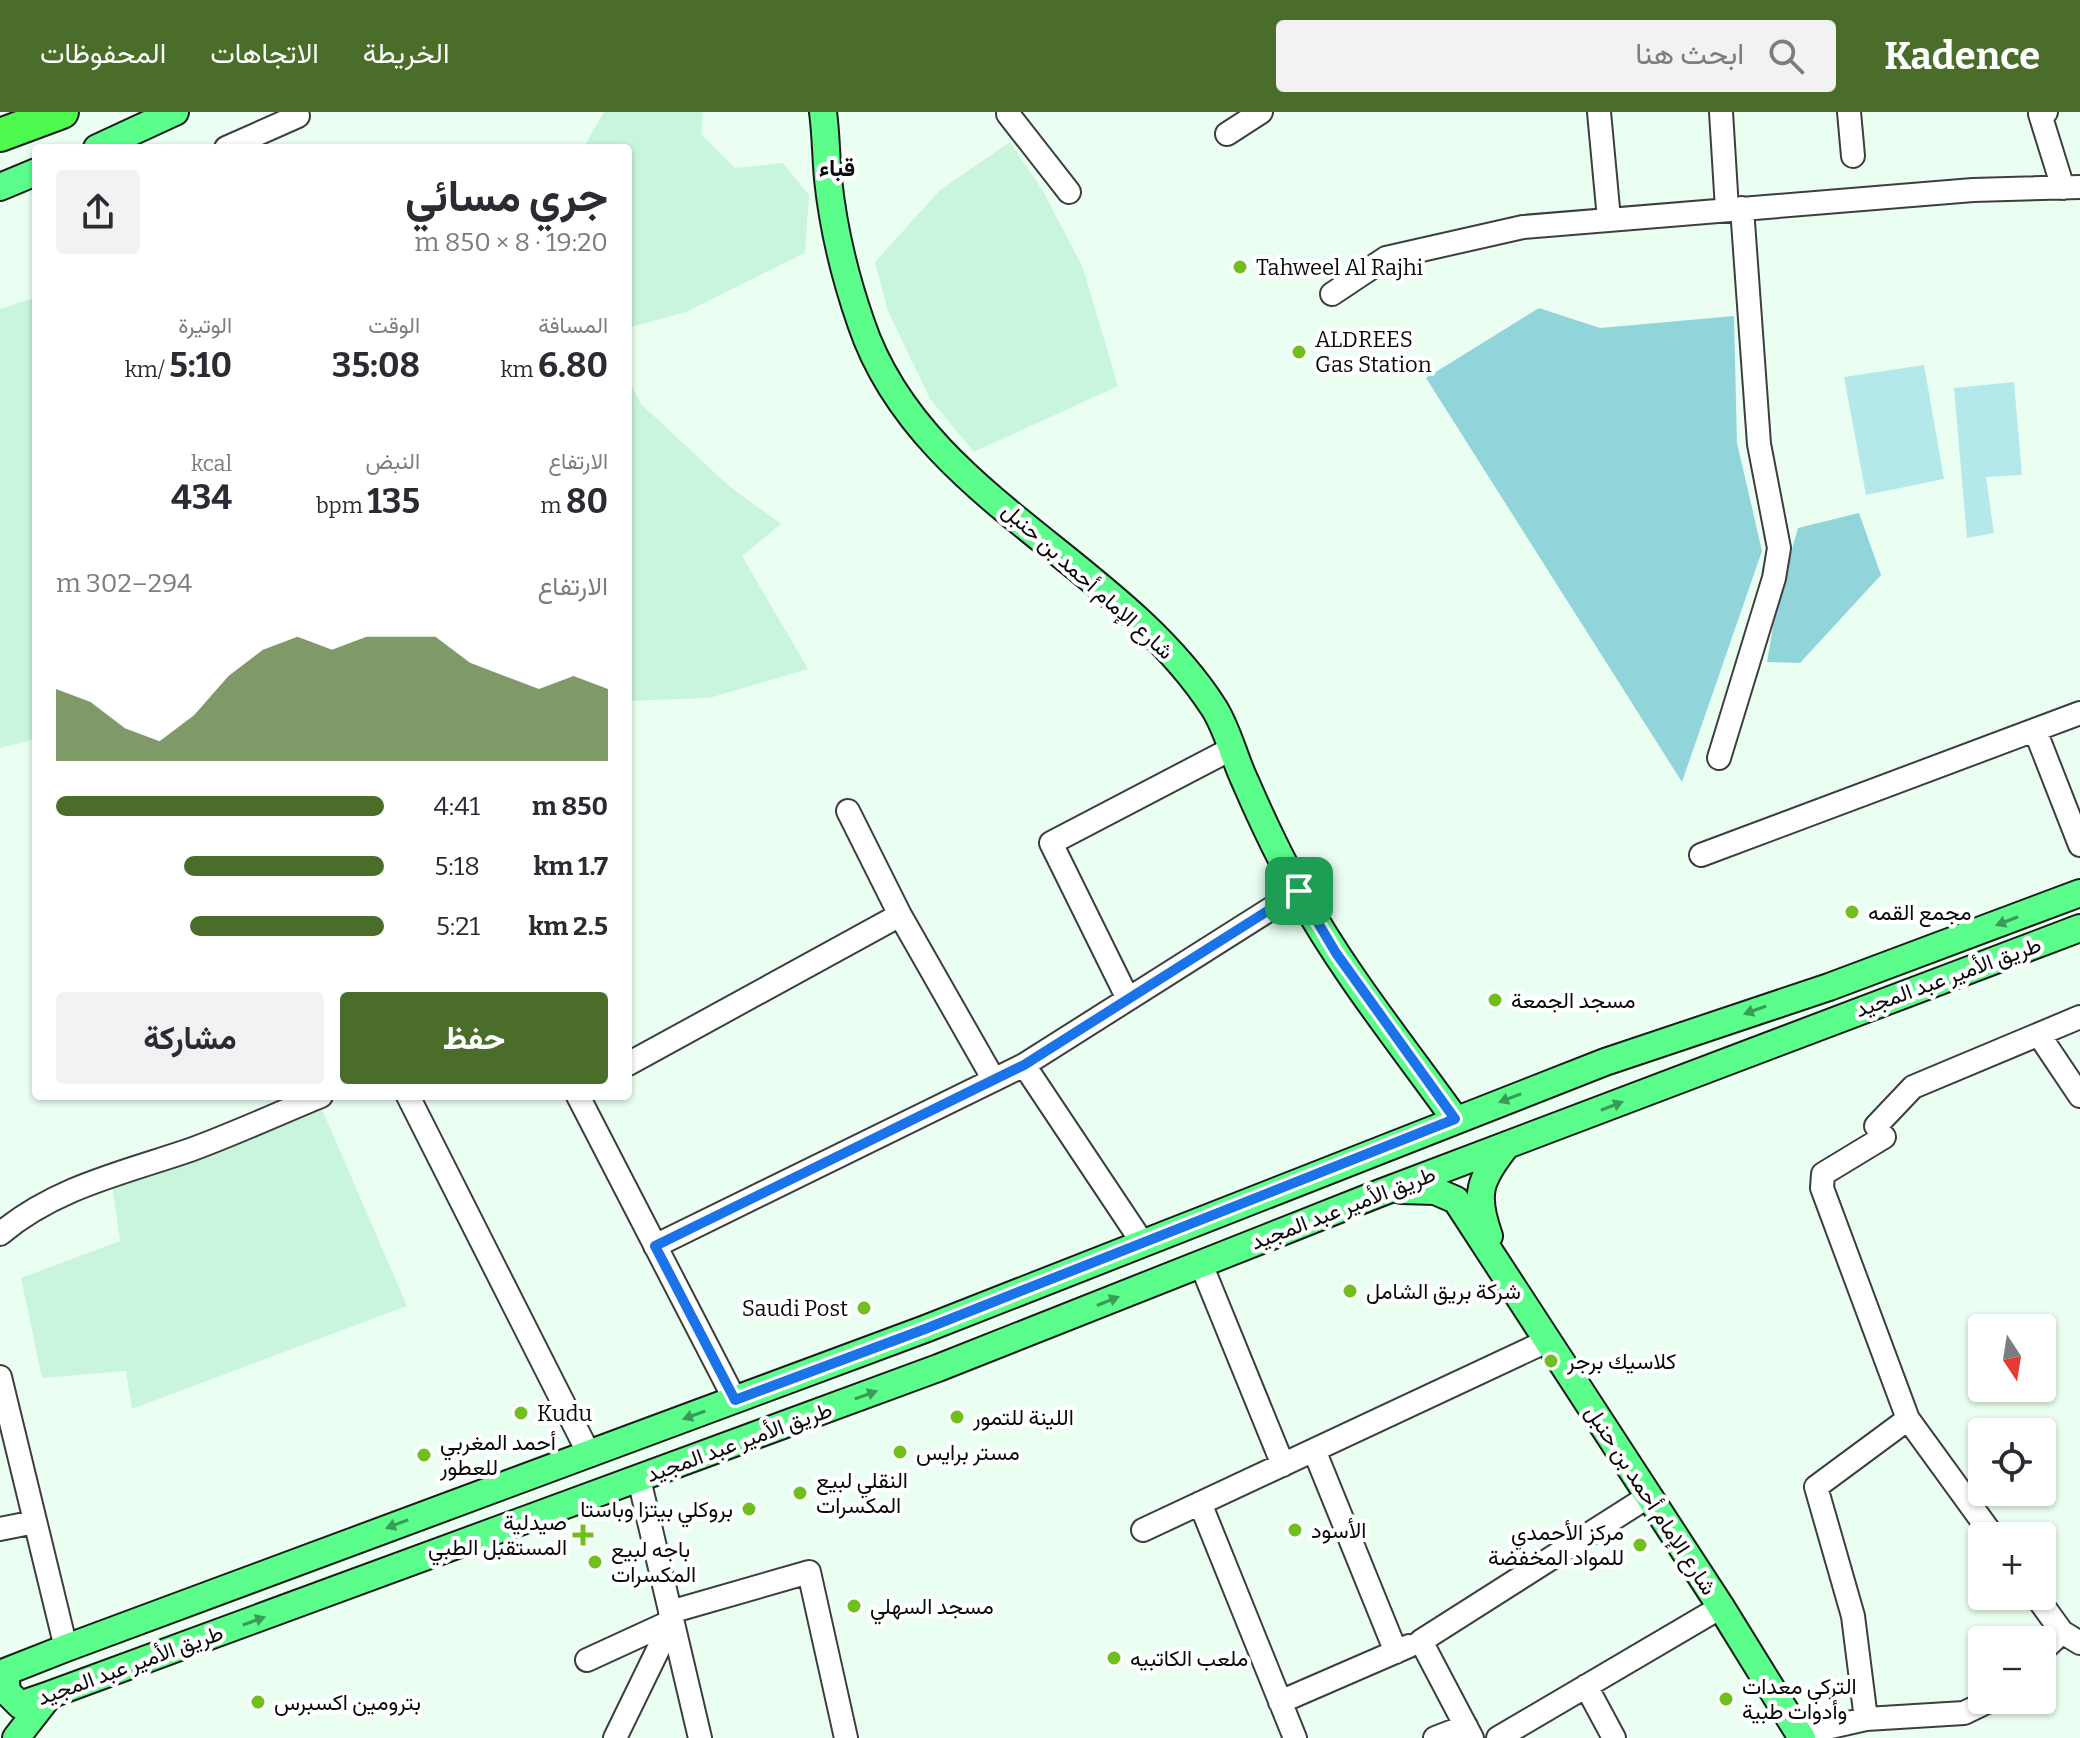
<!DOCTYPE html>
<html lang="ar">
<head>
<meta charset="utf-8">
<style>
  :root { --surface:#fff; --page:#f2f2f3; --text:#2b2b33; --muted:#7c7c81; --accent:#4a6e2a }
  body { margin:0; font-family:Bitter,Vazirmatn,serif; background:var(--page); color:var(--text); direction:rtl; height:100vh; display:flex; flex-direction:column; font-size:30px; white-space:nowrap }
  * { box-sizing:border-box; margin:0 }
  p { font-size:26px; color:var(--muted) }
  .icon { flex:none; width:44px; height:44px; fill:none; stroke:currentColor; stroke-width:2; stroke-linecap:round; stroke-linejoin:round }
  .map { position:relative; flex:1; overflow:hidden; direction:ltr }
  .drawer { position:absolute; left:32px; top:32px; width:600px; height:956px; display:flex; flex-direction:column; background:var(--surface); border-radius:8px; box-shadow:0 2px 6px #0004; direction:rtl }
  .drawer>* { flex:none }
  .needle { width:52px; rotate:168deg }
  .tools { position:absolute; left:1968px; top:1202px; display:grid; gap:16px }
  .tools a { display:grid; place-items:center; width:88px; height:88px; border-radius:8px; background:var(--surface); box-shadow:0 2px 6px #0004; font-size:40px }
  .pin { position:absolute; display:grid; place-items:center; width:68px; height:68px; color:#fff; margin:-34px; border-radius:16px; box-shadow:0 4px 12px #0006 }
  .round { display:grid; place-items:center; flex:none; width:84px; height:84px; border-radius:8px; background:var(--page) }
  .head { display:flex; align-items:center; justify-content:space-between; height:136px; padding:0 24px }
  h1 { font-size:44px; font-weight:700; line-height:60px }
  .metrics { display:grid; grid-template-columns:repeat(3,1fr); gap:12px; height:136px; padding:8px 24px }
  .metrics div { display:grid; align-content:center }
  .metrics b { font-size:34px; font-weight:700 }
  .metrics small { font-size:22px; font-weight:400 }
  .metrics p { font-size:22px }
  .chart { height:224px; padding:16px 24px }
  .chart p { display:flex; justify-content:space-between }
  .chart svg { width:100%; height:144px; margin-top:8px; fill:var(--accent); opacity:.7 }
  .cta { display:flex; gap:16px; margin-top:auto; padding:16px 24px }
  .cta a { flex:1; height:92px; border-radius:8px; background:var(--accent); color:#fff; font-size:32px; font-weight:700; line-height:92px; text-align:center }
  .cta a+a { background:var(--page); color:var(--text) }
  ul { padding:0 24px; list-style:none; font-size:26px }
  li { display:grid; grid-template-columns:128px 96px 1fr; align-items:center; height:60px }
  li i { height:20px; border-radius:10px; background:var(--accent) }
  header { display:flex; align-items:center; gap:48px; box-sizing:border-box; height:112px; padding:0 40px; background:var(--accent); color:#fff }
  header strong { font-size:38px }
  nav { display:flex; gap:44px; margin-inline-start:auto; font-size:28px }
  .search { width:560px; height:72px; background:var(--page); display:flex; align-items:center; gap:20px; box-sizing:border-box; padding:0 28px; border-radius:8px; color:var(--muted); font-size:30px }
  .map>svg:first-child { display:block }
</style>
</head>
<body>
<header>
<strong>Kadence</strong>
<div class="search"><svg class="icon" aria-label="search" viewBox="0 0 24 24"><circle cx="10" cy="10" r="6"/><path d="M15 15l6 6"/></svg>ابحث هنا</div>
<nav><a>الخريطة</a><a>الاتجاهات</a><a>المحفوظات</a></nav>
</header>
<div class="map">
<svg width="2080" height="1626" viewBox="0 0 2080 1626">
  <rect width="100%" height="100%" fill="#eafff1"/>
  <path fill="#c9f5dd" d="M604 0H703L701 22 735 56 783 51 809 83 805 141 686 200 628 216V36H583Z
    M1010 30 1043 79 1083 156 1118 274 974 340 930 287 888 199 875 150 940 78Z
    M36 185V627L0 636V197Z
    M628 267 641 292 729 374 781 412 742 444 808 557 709 586 628 589Z
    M321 995 407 1194 132 1297 126 1259 42 1266 21 1166 120 1129 112 1073Z"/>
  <path fill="#b3e9ea" d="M1924 253 1944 367 1866 383 1844 265Z
    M2014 270 2022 363 1986 365 1994 421 1967 426 1954 276Z"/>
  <path fill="#91d5db" d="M1539 196 1600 216 1734 204 1737 331 1762 439 1682 670 1426 266Z
    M1859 401 1881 463 1800 551 1767 550 1777 491 1798 416Z"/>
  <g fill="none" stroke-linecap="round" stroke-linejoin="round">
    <g stroke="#3e3e3e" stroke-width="26">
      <path id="minor" d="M1599 0 1609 107
        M1721 0 1727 97
        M1849 0 1853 44
        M2046 0 2040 2 2063 76
        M1008 2 1069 80
        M1227 22 1261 0
        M226 36 298 4 297 0
        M1332 182 1386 146 1523 115 1973 78 2080 75
        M2035 618 2080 733
        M1719 646 1774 466 1779 436 1759 332 1742 96
        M848 699 900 803 994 968
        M1701 743 2080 601
        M1128 887 1051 731 1231 637
        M2039 923 2080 984
        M628 952 900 803
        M1024 953 1142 1130
        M408 984 589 1342
        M578 984 735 1288
        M1876 1014 1913 975 2080 905
        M1884 1025 1823 1062 1822 1076 1908 1307 1993 1424
        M0 1122C56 1075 123 1061 190 1038 234 1022 277 1002 321 984
        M655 1134 1024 953 1299 779
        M1201 1152 1283 1353
        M0 1265 66 1536
        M1314 1338 1396 1540
        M639 1367 700 1626
        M1200 1391 1295 1626
        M0 1417 35 1410
        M1143 1418 1547 1229
        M2036 1484 2062 1520 2080 1531
        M670 1500 809 1460 846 1626
        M2042 1539 2062 1520
        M587 1548 672 1509
        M1586 1574 1614 1626
        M1280 1590 1409 1534
        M1866 1607 1853 1504 1816 1375 1908 1307
        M1800 1622 1866 1607 1964 1601 1991 1588
        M615 1626 672 1509
        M1435 1626 1466 1614
        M1472 1626 1421 1529 1649 1384
        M1498 1626 1721 1495"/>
    </g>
    <g stroke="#1c1c1c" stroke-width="30">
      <path id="major" d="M823 0C826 22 826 45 828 67 833 115 845 165 861 211 919 384 1119 448 1214 596 1228 618 1234 646 1245 669 1261 706 1279 744 1299 780 1343 860 1402 933 1455 1007
        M97 36 175 0
        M0 75 36 60
        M2080 781 1829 875 1605 950 925 1217 66 1536 5 1560 7 1580 20 1593 49 1583 938 1256 1380 1081 2080 816
        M1401 1078 1435 1079 1456 1088 1721 1495 1802 1626
        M1489 1124C1474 1082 1479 1068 1507 1033
        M16 1626 48 1585"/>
    </g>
    <g stroke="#1c1c1c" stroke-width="36">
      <path id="highway" d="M0 23 62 0"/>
    </g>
    <use href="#minor" stroke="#fff" stroke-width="22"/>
    <use href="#major" stroke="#5bfd8b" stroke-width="26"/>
    <use href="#highway" stroke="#4efa4d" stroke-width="32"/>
  </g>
  <defs><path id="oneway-solid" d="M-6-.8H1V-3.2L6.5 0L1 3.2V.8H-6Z" transform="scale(2)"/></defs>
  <g fill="#3b9c58">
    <use href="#oneway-solid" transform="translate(2007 809) rotate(159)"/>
    <use href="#oneway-solid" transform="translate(1755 898) rotate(160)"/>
    <use href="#oneway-solid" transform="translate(1510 986) rotate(159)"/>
    <use href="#oneway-solid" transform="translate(1612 994) rotate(-21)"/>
    <use href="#oneway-solid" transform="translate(1108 1189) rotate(-22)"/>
    <use href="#oneway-solid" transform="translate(866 1283) rotate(-20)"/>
    <use href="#oneway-solid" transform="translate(694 1303) rotate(160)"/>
    <use href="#oneway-solid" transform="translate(397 1412) rotate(159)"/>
    <use href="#oneway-solid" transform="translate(254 1509) rotate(-20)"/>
  </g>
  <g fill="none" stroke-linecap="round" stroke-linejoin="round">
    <g stroke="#fff" stroke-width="16">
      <path id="route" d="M1299 779 1336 841 1455 1007 925 1217 735 1288 655 1134 1024 953Z"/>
    </g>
    <use href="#route" stroke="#1a73e8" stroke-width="10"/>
  </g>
  <g fill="#71bf1f" stroke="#fff" stroke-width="3">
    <circle cx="1240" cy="155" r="8"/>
    <circle cx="1299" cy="240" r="8"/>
    <circle cx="1852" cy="800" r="8"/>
    <circle cx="1495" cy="888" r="8"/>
    <circle cx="1350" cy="1179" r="8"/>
    <circle cx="864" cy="1196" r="8"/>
    <circle cx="1551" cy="1249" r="8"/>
    <circle cx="521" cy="1301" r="8"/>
    <circle cx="957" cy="1305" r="8"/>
    <circle cx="900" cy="1340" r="8"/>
    <circle cx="424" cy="1343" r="8"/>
    <circle cx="800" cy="1381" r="8"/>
    <circle cx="749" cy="1397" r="8"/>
    <circle cx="1295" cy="1418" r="8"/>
    <path d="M579 1411h8v8h8v8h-8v8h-8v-8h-8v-8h8z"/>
    <circle cx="1640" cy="1433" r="8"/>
    <circle cx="595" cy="1450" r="8"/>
    <circle cx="854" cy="1494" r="8"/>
    <circle cx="1114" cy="1546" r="8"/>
    <circle cx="1726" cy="1587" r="8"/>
    <circle cx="258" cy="1590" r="8"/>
  </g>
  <g text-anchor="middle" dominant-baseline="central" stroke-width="8" stroke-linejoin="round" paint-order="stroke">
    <g font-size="22" fill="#0b0b0b" stroke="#fff" text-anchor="start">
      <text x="1256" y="155">Tahweel Al Rajhi</text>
      <text x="1315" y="227">ALDREES<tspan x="1315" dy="25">Gas Station</tspan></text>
      <text x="1868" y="800">مجمع القمه</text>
      <text x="1511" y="888">مسجد الجمعة</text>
      <text x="1366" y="1179">شركة بريق الشامل</text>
      <text x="848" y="1196" text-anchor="end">Saudi Post</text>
      <text x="1567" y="1249">كلاسيك برجر</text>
      <text x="537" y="1301">Kudu</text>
      <text x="973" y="1305">اللينة للتمور</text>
      <text x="440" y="1330">أحمد المغربي<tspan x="440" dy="25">للعطور</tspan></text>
      <text x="916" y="1340">مستر برايس</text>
      <text x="816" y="1368">النقلي لبيع<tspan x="816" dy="25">المكسرات</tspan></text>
      <text x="733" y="1397" text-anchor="end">بروكلي بيتزا وباستا</text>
      <text x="567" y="1410" text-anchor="end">صيدلية<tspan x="567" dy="25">المستقبل الطبي</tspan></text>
      <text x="1311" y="1418">الأسود</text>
      <text x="1624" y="1420" text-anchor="end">مركز الأحمدي<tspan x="1624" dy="25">للمواد المخفضة</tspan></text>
      <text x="611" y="1437">باجه لبيع<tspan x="611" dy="25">المكسرات</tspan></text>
      <text x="870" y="1494">مسجد السهلي</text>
      <text x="1130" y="1546">ملعب الكاتبيه</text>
      <text x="1742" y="1574">التركي معدات<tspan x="1742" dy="25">وأدوات طبية</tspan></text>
      <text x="274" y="1590">بترومين اكسبرس</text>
    </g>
    <g font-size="22" fill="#0b0b0b" stroke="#fff">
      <text transform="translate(1088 469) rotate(42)">شارع الإمام أحمد بن حنبل</text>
      <text transform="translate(1948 865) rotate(-20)">طريق الأمير عبد المجيد</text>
      <text transform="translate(1343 1096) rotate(-21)">طريق الأمير عبد المجيد</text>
      <text transform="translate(739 1330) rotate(-20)">طريق الأمير عبد المجيد</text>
      <text transform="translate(1651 1388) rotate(57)">شارع الإمام أحمد بن حنبل</text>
      <text transform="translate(130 1553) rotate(-20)">طريق الأمير عبد المجيد</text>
    </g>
    <g font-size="24" font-weight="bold" fill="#0b0b0b" stroke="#fff">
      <text x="837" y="56">قباء</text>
    </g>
  </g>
</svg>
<div class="tools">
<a><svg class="needle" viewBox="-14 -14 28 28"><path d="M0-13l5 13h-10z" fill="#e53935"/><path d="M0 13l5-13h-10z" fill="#7c7c81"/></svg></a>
<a><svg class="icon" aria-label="locate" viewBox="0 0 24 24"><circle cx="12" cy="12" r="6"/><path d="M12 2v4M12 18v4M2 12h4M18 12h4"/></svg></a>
<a>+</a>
<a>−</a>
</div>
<div class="pin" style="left:1299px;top:779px;background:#1e9e55"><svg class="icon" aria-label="arrive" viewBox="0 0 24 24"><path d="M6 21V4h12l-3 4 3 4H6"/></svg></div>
<section class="drawer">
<div class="head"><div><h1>جري مسائي</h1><p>19:20 · 8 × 850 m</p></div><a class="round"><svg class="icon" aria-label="share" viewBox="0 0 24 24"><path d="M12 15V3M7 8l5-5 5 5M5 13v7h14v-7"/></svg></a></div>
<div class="metrics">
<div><p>المسافة</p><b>6.80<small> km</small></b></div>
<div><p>الوقت</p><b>35:08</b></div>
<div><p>الوتيرة</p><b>5:10<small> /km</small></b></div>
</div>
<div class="metrics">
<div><p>الارتفاع</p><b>80<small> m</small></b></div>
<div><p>النبض</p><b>135<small> bpm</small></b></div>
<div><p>kcal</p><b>434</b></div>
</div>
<div class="chart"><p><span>الارتفاع</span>294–302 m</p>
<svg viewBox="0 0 160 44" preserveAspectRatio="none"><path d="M0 44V22L10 26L20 34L30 38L40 30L50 18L60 10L70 6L80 10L90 6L100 6L110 6L120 14L130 18L140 22L150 18L160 22V44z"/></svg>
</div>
<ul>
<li><b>850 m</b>4:41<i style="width:100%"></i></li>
<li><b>1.7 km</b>5:18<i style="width:61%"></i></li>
<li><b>2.5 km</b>5:21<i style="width:59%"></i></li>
</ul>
<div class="cta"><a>حفظ</a><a>مشاركة</a></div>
</section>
</div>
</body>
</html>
